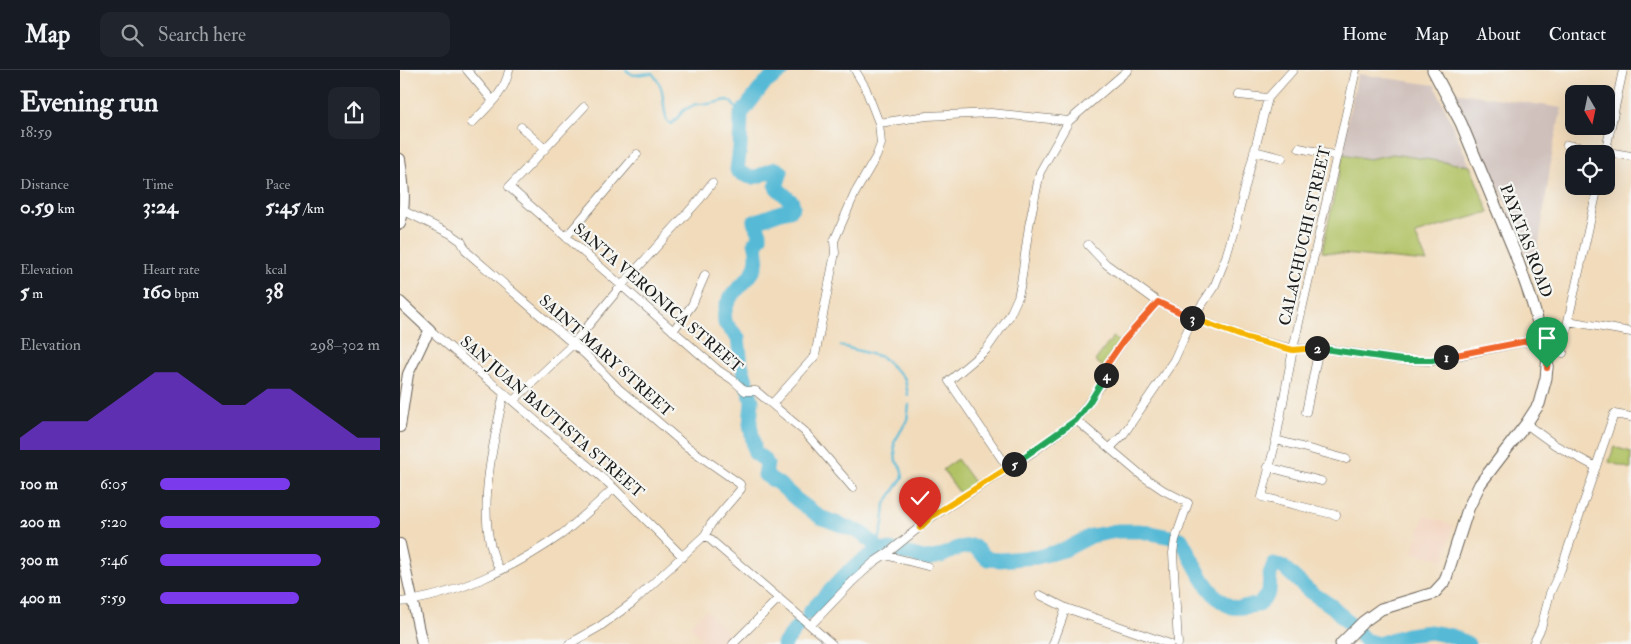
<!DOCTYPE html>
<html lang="en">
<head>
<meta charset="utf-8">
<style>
  :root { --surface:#171b24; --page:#20242c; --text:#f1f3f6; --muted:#9ea1a6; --line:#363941; --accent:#7c3aed }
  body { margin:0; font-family:"IM FELL Double Pica",serif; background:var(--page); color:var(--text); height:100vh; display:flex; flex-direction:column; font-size:19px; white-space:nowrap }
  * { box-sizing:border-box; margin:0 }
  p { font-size:16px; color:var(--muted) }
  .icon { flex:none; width:28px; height:28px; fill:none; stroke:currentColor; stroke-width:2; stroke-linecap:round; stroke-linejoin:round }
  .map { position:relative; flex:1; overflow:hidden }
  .panel { display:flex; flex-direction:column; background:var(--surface); width:400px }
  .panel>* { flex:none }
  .needle { width:32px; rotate:171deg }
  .buttons { position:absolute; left:1165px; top:15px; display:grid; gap:10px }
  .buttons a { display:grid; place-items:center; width:50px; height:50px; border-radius:10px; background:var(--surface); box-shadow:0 5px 20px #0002; font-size:25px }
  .pin { position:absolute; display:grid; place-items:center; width:42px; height:42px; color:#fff; margin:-51px -21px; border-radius:50% 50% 50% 0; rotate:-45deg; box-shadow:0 0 5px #0007 }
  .pin .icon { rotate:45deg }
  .km { position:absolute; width:25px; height:25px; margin:-12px; border-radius:50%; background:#222; color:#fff; font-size:14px; line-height:25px; text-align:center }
  .round { display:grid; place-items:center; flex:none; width:52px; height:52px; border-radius:10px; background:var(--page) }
  .summary { display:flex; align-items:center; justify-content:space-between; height:85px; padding:0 20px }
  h1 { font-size:28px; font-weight:700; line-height:38px }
  .figures { display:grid; grid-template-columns:repeat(3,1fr); gap:8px; height:85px; padding:5px 20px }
  .figures div { display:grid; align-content:center }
  .figures b { font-size:21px; font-weight:700 }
  .figures small { font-size:14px; font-weight:400 }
  .figures p { font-size:14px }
  .chart { height:140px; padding:10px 20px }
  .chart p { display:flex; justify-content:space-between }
  .chart svg { width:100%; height:90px; margin-top:5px; fill:var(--accent); opacity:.7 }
  ul { padding:0 20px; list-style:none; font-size:16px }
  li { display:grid; grid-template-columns:80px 60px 1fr; align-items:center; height:38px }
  li i { height:12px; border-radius:6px; background:var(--accent) }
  header { display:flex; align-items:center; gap:30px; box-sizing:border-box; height:70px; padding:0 25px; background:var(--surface); border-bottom:1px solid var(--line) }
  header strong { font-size:24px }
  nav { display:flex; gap:28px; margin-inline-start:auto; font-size:18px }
  .search { width:350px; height:45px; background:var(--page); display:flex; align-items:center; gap:12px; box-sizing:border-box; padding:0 18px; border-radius:10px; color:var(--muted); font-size:19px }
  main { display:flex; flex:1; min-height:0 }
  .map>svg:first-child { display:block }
</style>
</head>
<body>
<header>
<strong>Map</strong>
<div class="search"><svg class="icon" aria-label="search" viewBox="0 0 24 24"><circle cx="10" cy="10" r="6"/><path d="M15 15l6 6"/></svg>Search here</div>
<nav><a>Home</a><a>Map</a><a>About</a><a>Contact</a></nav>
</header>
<main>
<section class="panel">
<div class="summary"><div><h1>Evening run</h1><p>18:59</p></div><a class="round"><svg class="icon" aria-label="share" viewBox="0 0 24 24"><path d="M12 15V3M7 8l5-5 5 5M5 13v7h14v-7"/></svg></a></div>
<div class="figures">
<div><p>Distance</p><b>0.59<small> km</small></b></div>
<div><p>Time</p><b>3:24</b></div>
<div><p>Pace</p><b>5:45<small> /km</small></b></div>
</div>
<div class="figures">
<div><p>Elevation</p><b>5<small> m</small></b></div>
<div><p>Heart rate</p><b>160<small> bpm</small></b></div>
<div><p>kcal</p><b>38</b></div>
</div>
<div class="chart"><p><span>Elevation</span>298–302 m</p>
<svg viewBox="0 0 160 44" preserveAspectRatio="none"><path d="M0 44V38L10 30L20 30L30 30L40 22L50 14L60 6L70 6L80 14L90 22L100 22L110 14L120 14L130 22L140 30L150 38L160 38V44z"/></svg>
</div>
<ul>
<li><b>100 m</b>6:05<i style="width:59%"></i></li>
<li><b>200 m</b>5:20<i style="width:100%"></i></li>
<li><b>300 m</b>5:46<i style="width:73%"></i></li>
<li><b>400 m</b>5:59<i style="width:63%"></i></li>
</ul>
</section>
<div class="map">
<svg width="1231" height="574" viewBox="0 0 1231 574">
  <rect width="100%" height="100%" fill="#f6f6f2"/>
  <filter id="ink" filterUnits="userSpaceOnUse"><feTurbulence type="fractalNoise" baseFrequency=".02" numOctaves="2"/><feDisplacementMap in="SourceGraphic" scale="10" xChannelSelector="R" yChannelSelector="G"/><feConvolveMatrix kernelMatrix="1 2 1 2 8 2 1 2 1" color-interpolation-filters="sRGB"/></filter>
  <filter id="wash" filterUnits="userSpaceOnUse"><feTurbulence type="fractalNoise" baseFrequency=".0096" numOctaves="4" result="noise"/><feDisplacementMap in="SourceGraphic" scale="20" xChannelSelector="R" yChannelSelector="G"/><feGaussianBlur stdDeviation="1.12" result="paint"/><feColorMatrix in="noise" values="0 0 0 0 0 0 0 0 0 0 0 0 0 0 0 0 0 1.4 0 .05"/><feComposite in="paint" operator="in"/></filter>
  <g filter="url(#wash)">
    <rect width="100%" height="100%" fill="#f1dbbb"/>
    <path fill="#f3d4bf" d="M1024 445 1053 455 1044 490 1013 483Z
      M306 540 329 564 318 574H306L289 555Z"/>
    <path fill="#cfc0bb" d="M958 4 1035 15 1070 96 993 84 969 89 943 84 941 78Z
      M1054 22 1162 38 1154 72 1134 206 1104 129Z"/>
    <path fill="#b1c265" stroke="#666f40" d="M943 84 969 89 993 84 1070 96 1089 142 1015 164 1027 192 922 182Z
      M713 267 723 275 705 298 695 291Z
      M1214 377 1231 382V399L1209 392Z
      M557 389 576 415 561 425 543 400Z"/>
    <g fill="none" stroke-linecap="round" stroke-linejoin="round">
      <path stroke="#57bad6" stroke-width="2.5" d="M226 0 233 5 252 3C267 20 261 31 267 51L272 54 284 40 296 34H309L327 30 331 32 341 44
        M441 276 482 287 505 309 508 325
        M479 479V471L483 454 485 434 503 407 501 398 496 391 494 373 507 350 509 335"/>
      <path stroke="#57bad6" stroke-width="15" d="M383 0 364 14 341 44 340 77 337 100C355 114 358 104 376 99L381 102 376 117 392 132 393 136 390 140 381 142 354 152 360 163V168L355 172C366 212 330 212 325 241 324 245 325 249 325 253L338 268 341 294 352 331 350 354 355 383 365 390 367 394 365 405 379 414 397 430 420 447 462 463 479 479
        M409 543 449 501 479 479 497 481 527 489 541 486 558 478 573 476 588 489 600 490 637 487 664 480 691 466 717 461H740L781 469C793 490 808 529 832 537 839 539 851 535 859 535L869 522 870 504 874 494 883 497 909 521 933 537 965 570 978 574 1007 565 1030 562 1052 566 1068 574
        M384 574 400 553"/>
    </g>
  </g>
  <g filter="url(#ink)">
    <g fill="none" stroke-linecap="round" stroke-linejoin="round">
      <g stroke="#675f54" stroke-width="9">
        <path id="street" d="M67 0 93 31
          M839 25 868 28
          M184 37 109 117 318 300 333 310 345 321H356L404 361 453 418
          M72 53C87 37 105 23 109 0
          M479 53 527 46 591 43 669 51
          M121 57 145 79
          M1167 75 1231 86
          M899 78 938 86
          M854 81 882 88
          M1205 84 1223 0
          M4 141 51 164 61 171 67 182 186 285 219 319 242 338 286 376 340 414 341 419 311 454 305 465 232 533 199 557 169 574
          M166 167 237 84
          M688 175 706 194 758 232 793 248 847 268 893 279 919 278 1002 290 1032 291 1143 268
          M1168 251 1231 262
          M30 260 214 418 283 487
          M273 261 292 235 305 205
          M1163 283 1168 251 1198 116
          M113 331 173 274 222 215 300 129 312 113
          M372 334 415 286 435 183 434 171 455 123 476 87 481 74 479 53 465 17 455 0
          M906 342 919 278
          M676 350 741 405 763 420 788 433 775 470 773 483 778 574
          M1126 354 1155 375 1196 397
          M876 370 946 389
          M710 378 723 365 774 290 793 248 815 215 826 187 836 153 868 28 893 0
          M868 397 921 411
          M608 398 549 311 586 280 609 247 618 227 621 213 629 156 640 102 669 51 728 0
          M936 445 862 427 876 370 893 279 956 0
          M305 465 432 574
          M485 485 527 496
          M100 500C73 452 93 375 104 323
          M640 525 666 538 770 574
          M0 532C55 526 117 496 162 464 180 450 197 434 214 418
          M411 555 453 511 474 492 489 482 532 447 633 382 676 350 704 311 707 303 708 293 724 270 758 232
          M333 574 379 528
          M653 574 666 538
          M1133 574 1141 558 1150 523 1161 499 1214 344 1231 347"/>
      </g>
      <g stroke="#675f54" stroke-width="12">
        <path id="secondary" d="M0 89C3 111 7 132 0 154
          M0 232 30 260 23 272 8 304 0 357
          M0 474 22 574"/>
      </g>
      <g stroke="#675f54" stroke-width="13">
        <path id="primary" d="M941 574 963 552 981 539 1034 523 1045 511 1068 439 1080 414 1126 354 1139 334 1146 308 1148 287 1132 232 1115 183 1061 53 1033 0"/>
      </g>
      <use href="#street" stroke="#fff" stroke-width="8"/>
      <use href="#secondary" stroke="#fff" stroke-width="10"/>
      <use href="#primary" stroke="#fff" stroke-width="11"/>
    </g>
  </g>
  <g fill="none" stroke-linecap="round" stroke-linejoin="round" filter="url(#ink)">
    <g stroke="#fff" stroke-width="10">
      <path id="split-1" d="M1046 287 1143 268 1148 287 1147 298"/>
    </g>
    <g stroke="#fff" stroke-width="10">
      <path id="split-2" d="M917 278 1002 290H1032L1046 287"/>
    </g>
    <g stroke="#fff" stroke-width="10">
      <path id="split-3" d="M792 248 847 268 893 280 917 278"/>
    </g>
    <g stroke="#fff" stroke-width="10">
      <path id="split-4" d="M706 305 708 293 724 270 758 232 792 248"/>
    </g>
    <g stroke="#fff" stroke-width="10">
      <path id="split-5" d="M614 394 676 350 689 333 706 305"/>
    </g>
    <g stroke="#fff" stroke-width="10">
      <path id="split-6" d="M520 458 532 446 614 394"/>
    </g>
    <use href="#split-1" stroke="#f0652b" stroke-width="6"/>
    <use href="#split-2" stroke="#22a559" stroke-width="6"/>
    <use href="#split-3" stroke="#f5b400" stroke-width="6"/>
    <use href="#split-4" stroke="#f0652b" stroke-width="6"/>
    <use href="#split-5" stroke="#22a559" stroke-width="6"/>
    <use href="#split-6" stroke="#f5b400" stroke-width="6"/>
  </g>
  <g text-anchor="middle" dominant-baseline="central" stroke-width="4.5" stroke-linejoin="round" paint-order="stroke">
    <g font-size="16" fill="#1c1c1c" stroke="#f6f6f2">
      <text transform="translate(905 166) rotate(-77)">CALACHUCHI STREET</text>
      <text transform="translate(1126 171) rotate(69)">PAYATAS ROAD</text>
      <text transform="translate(258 228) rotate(41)">SANTA VERONICA STREET</text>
      <text transform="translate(206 286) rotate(42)">SAINT MARY STREET</text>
      <text transform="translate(152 347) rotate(41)">SAN JUAN BAUTISTA STREET</text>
    </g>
  </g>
</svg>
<div class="buttons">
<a><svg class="needle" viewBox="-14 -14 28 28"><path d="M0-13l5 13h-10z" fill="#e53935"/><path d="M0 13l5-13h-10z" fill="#9ea1a6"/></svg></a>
<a><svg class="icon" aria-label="locate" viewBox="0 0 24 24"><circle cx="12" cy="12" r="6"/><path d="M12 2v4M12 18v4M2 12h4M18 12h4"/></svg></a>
</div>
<div class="pin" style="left:1147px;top:298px;background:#1e9e55"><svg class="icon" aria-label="arrive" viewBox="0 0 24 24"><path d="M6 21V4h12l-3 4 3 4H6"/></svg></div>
<div class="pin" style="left:520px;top:458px;background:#d93025"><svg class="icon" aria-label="check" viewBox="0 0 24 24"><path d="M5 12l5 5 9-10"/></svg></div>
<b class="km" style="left:1046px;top:287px">1</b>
<b class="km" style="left:917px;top:278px">2</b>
<b class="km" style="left:792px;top:248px">3</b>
<b class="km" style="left:706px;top:305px">4</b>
<b class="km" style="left:614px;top:394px">5</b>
</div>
</main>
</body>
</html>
